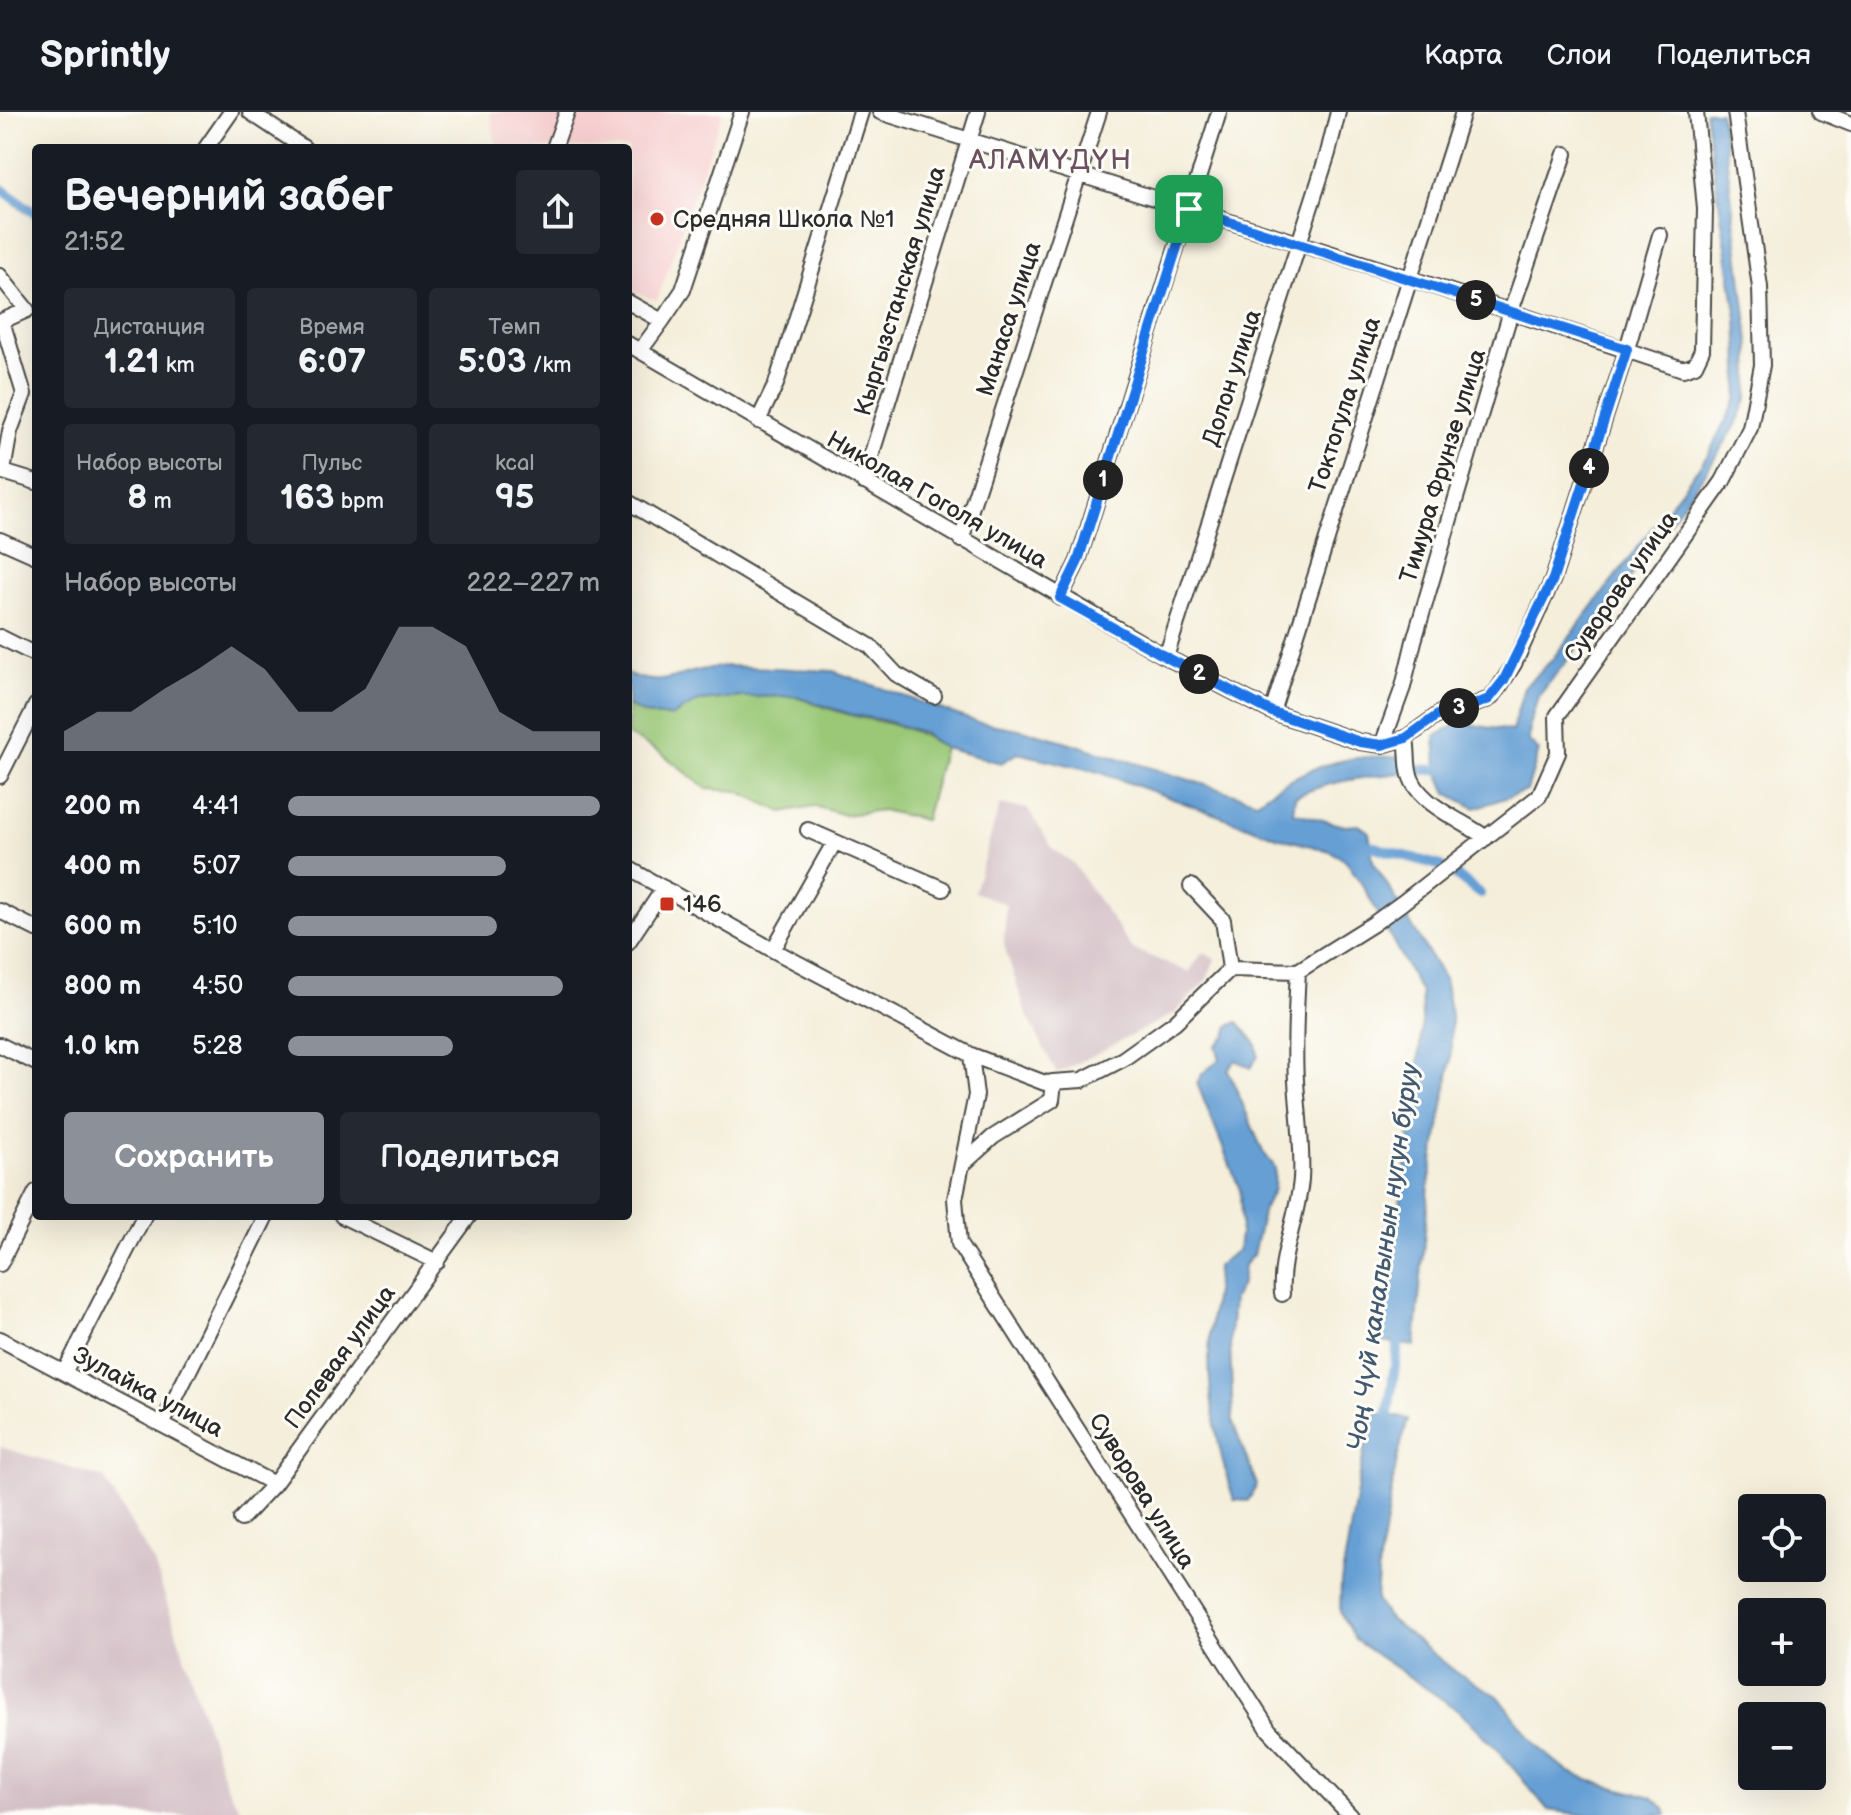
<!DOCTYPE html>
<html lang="ru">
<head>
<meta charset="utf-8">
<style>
  :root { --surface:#171b24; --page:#242831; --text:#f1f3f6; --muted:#9ea1a6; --line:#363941; --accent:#8c9099 }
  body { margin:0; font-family:"Balsamiq Sans",sans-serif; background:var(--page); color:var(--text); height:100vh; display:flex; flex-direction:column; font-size:30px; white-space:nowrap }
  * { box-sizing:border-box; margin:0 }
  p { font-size:26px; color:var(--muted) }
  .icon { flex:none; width:44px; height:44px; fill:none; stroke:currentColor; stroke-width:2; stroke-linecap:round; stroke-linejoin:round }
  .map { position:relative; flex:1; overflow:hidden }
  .sheet { position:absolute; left:32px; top:32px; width:600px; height:1076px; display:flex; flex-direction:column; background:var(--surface); border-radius:8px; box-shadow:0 8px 32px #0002 }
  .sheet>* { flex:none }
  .tools { position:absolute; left:1738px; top:1382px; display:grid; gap:16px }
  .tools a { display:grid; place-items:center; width:88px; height:88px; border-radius:8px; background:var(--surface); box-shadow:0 8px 32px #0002; font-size:40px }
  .pin { position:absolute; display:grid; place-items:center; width:68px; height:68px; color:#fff; margin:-34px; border-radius:16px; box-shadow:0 4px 12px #0006 }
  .km { position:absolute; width:40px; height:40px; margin:-20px; border-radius:50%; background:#222; color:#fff; font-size:22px; line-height:40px; text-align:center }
  .round { display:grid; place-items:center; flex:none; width:84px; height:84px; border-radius:8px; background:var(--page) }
  .head { display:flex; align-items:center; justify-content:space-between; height:136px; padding:0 32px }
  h1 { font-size:44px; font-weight:800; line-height:60px }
  .stats { display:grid; grid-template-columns:repeat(3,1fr); gap:12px; height:136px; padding:8px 32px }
  .stats div { display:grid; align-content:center; border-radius:8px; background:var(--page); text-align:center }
  .stats b { font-size:34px; font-weight:800 }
  .stats small { font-size:22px; font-weight:400 }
  .stats p { font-size:22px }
  .chart { height:224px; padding:16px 32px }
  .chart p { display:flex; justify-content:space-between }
  .chart svg { width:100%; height:144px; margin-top:8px; fill:var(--accent); opacity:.7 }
  .button { display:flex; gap:16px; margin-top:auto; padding:16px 32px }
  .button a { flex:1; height:92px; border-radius:8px; background:var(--accent); color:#fff; font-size:32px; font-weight:800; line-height:92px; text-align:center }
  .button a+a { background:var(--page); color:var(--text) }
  ul { padding:0 32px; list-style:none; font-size:26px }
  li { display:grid; grid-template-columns:128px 96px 1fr; align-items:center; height:60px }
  li i { height:20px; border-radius:10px; background:var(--accent) }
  header { display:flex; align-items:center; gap:48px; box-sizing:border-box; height:112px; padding:0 40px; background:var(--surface); border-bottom:2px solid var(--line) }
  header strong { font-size:38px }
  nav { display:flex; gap:44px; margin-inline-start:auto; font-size:28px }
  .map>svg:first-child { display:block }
</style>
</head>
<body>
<header>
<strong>Sprintly</strong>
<nav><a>Карта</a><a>Слои</a><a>Поделиться</a></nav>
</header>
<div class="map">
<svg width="1851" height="1703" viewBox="0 0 1851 1703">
  <rect width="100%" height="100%" fill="#fdfcf7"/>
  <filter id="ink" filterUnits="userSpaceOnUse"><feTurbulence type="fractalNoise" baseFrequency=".0125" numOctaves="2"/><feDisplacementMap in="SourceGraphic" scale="16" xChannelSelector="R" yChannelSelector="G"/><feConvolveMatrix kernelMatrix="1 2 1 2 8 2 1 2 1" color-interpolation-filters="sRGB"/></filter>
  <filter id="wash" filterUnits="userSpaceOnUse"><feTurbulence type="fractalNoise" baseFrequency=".006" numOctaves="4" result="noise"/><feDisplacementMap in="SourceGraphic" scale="32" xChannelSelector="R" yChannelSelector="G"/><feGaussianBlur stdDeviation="1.8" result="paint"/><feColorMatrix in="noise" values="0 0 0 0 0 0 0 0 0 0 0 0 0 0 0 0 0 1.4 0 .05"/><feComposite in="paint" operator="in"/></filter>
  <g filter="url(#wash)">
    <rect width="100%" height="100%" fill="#f4eeda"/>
    <path fill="#f7cfd0" d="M490 0H723L657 188 628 178V36H497Z"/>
    <path fill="#d2bdc5" d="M1000 693 1028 697 1053 737 1073 751 1132 837 1189 860 1203 840 1215 847 1207 867 1175 901 1057 962 1026 901 1004 833 1006 792 974 780Z
      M0 1335 104 1366 154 1451 226 1673 243 1703H0Z"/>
    <path fill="#9ac877" stroke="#627a51" stroke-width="2" d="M793 584C813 591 833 599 854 604 891 612 912 614 944 636L925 708 882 698 845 703 814 694 782 700 738 679 707 677 664 643 628 623V594L645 602 670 605 699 589 742 585Z"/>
    <path fill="#659fd4" stroke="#486580" stroke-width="2" d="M1705 0H1720L1723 17 1750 237 1748 285 1736 313 1708 357 1601 506 1538 585 1530 611 1529 629 1539 639 1527 679 1475 696 1447 681 1437 658 1435 624 1459 611 1512 619 1524 575 1551 549 1708 343 1737 287 1739 257 1737 206Z
      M727 554 833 559 977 610 1019 617 1061 628 1257 689C1300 656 1351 639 1405 646L1406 660C1368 666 1330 667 1295 685L1293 700 1345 714 1359 713 1369 720 1373 749 1444 867 1451 903V948L1429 1072 1415 1234 1381 1230 1417 970 1422 909 1421 881 1363 774 1346 749 1330 739 1277 725 1099 660 1018 641 1001 651 944 636 921 620 882 608 853 603 793 584 742 585 699 589 670 605 644 602 628 594V562C654 572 664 569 689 561 701 557 714 556 727 554Z
      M1238 910 1256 932 1258 944 1251 956 1236 948 1228 958 1263 1040 1275 1055 1274 1077 1263 1099 1253 1143 1244 1153 1242 1171 1233 1187 1230 1224 1233 1311 1257 1373 1248 1389 1234 1388C1217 1336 1206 1277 1210 1222 1211 1199 1217 1177 1217 1154L1238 1138 1241 1113 1240 1078 1197 971 1202 962 1220 947 1216 934 1226 924 1229 914Z
      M1371 1300 1408 1307 1397 1347 1379 1450 1376 1488 1386 1504 1456 1560 1498 1584 1538 1635 1567 1659 1601 1672 1652 1685 1665 1697 1667 1703H1583L1548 1698 1499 1639 1461 1600 1355 1528 1340 1500 1341 1470Z"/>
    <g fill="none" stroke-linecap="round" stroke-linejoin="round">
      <path stroke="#659fd4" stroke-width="10" d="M0 76 36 102
        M1402 657 1437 658
        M1359 740 1371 734 1441 754
        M1454 762 1480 782
        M1386 1314 1400 1219"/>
    </g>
  </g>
  <g filter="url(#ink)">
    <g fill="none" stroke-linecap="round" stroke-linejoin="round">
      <g stroke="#494845" stroke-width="18">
        <path id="minor" d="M250 0 304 36
          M880 0 1409 166 1683 257 1695 253 1702 238 1705 97 1696 0
          M1821 0 1851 12
          M206 36 231 0
          M554 36 567 0
          M0 164 27 198 2 209 24 282 10 319 3 359
          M628 190 662 209 683 178 742 0
          M628 232 1166 545 1272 600 1360 630 1382 633 1406 626 1442 600 1469 595 1489 587 1496 580 1514 552 1553 467 1627 237 1660 123
          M640 239 662 209
          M758 309 776 272 861 0
          M0 359 36 370
          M863 370 978 0
          M628 390 870 534 896 562 934 584
          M0 428 36 444
          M961 428 1099 0
          M1060 486 1078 449 1219 0
          M0 525 36 543
          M1166 545 1328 41 1338 0
          M1272 600 1463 0
          M1406 626C1408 637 1407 648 1409 659 1415 692 1463 708 1486 726
          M1382 633 1403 575 1414 529 1511 199 1565 42
          M0 664 36 593
          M808 718 943 777
          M628 756 773 838 971 943 976 983 955 1087 959 1132 1269 1618 1350 1703
          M1191 774 1223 808 1230 857
          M0 799 36 817
          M628 830 664 776
          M773 838 834 731
          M0 933 36 951
          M1052 970 1082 968 1123 947 1175 910 1230 857 1298 859 1373 812 1402 791 1539 684 1558 641 1557 604 1723 369 1750 316 1762 253 1760 175 1735 0
          M962 1053 993 1025 1052 988 1054 970 1045 971 971 943
          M342 1104 437 1150
          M0 1152 36 1080
          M1282 1182C1279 1144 1298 1106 1301 1067 1303 1034 1298 1002 1296 969 1294 933 1296 895 1298 859
          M0 1227 274 1372
          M64 1261 144 1104
          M162 1313 266 1104
          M241 1407 274 1372 469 1104"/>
      </g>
      <use href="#minor" stroke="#fff" stroke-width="14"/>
    </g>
  </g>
  <g fill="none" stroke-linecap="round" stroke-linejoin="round" filter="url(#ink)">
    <g stroke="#fff" stroke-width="16">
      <path id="route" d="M1189 97 1627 237 1553 467 1504 568 1489 587 1469 595 1442 600 1406 626 1382 633 1360 630 1272 600 1166 545 1060 486 1078 449Z"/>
    </g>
    <use href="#route" stroke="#1a73e8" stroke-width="10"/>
  </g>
  <g fill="#c8321e" stroke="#fdfcf7" stroke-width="3">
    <circle cx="657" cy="107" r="8"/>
    <rect x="659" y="784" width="16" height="16" rx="4"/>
  </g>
  <g text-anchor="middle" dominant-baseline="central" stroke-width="6" stroke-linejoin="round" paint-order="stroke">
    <g font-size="24" fill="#2b2b2b" stroke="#fdfcf7" text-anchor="start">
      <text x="673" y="107">Средняя Школа №1</text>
      <text x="683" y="792">146</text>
    </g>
    <g font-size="24" fill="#2b2b2b" stroke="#fdfcf7">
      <text transform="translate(900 179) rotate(-73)">Кыргызстанская улица</text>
      <text transform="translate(1009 207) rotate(-72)">Манаса улица</text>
      <text transform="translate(1232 266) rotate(-72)">Долон улица</text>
      <text transform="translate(1345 293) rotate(-72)">Токтогула улица</text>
      <text transform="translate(1443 354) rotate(-73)">Тимура Фрунзе улица</text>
      <text transform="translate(937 388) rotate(30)">Николая Гоголя улица</text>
      <text transform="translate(1621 475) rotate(-55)">Суворова улица</text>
      <text transform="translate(340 1245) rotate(-54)">Полевая улица</text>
      <text transform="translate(148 1280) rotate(28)">Зулайка улица</text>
      <text transform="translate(1142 1379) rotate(58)">Суворова улица</text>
    </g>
    <g font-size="26" font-style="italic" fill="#42596f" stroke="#fdfcf7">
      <text transform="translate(1384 1145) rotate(-82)">Чоң Чүй каналынын нугун буруу</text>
    </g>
    <g font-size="28" letter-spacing="2" fill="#6a5160" stroke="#fdfcf7">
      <text x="1051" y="48">АЛАМҮДҮН</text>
    </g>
  </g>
</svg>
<div class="tools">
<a><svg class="icon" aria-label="locate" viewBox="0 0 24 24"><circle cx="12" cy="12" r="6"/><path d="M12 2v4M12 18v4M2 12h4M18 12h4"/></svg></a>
<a>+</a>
<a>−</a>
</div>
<div class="pin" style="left:1189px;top:97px;background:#1e9e55"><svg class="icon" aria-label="arrive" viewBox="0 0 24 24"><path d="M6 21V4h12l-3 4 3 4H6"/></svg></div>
<b class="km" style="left:1103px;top:368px">1</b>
<b class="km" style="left:1199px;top:562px">2</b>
<b class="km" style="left:1459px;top:596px">3</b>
<b class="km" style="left:1589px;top:356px">4</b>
<b class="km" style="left:1476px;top:188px">5</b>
<section class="sheet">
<div class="head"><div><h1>Вечерний забег</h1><p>21:52</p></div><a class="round"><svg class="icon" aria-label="share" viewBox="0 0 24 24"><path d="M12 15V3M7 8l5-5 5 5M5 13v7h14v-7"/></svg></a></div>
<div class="stats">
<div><p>Дистанция</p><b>1.21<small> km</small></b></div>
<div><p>Время</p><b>6:07</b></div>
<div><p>Темп</p><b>5:03<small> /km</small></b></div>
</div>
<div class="stats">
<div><p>Набор высоты</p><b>8<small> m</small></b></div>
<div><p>Пульс</p><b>163<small> bpm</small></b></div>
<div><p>kcal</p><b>95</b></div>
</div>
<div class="chart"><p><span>Набор высоты</span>222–227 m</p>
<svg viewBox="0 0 160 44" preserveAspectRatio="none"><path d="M0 44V38L10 32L20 32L30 25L40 19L50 12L60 19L70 32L80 32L90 25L100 6L110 6L120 12L130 32L140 38L150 38L160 38V44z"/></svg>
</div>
<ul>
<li><b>200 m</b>4:41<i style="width:100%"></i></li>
<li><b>400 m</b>5:07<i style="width:70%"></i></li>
<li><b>600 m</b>5:10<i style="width:67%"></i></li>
<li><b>800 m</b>4:50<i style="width:88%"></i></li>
<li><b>1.0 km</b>5:28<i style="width:53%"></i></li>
</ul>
<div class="button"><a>Сохранить</a><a>Поделиться</a></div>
</section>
</div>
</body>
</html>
